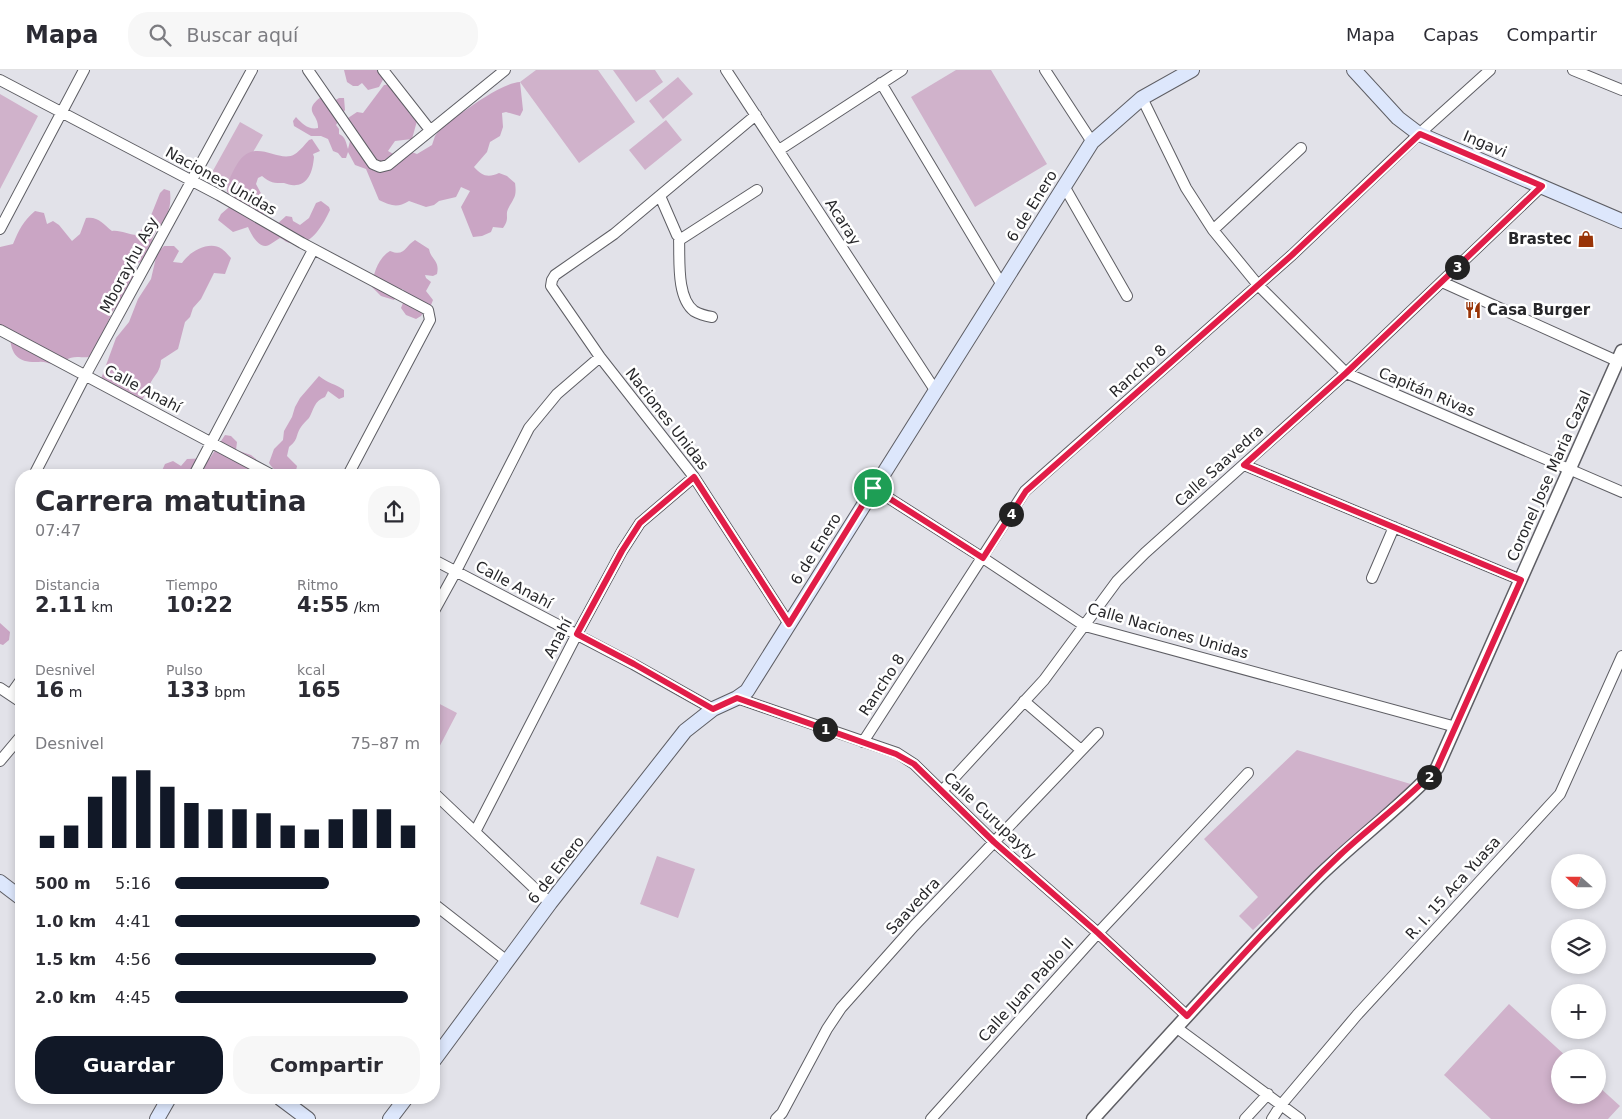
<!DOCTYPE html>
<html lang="es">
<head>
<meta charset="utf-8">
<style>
  :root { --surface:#fff; --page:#f7f7f7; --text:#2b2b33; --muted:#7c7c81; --line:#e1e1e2; --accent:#111827 }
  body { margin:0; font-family:"DejaVu Sans",sans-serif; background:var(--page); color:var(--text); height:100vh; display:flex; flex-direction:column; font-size:19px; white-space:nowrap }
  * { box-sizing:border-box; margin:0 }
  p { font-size:16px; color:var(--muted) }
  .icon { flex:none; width:28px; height:28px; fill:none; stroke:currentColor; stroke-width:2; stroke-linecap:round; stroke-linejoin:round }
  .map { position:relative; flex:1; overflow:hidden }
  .sheet { position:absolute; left:15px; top:399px; width:425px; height:635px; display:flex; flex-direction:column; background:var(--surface); border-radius:20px; box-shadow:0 2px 8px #0003 }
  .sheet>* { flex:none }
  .needle { width:32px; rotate:291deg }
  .controls { position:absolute; left:1551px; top:784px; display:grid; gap:10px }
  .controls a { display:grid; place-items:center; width:55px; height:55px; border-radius:50%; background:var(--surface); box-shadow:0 2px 8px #0003; font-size:25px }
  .pin { position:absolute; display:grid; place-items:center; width:42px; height:42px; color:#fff; margin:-21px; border:2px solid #fff; border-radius:50%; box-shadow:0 1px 5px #0007 }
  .km { position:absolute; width:25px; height:25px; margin:-12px; border-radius:50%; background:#222; color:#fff; font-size:14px; line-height:25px; text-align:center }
  .round { display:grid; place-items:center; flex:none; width:52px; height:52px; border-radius:20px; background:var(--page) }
  .summary { display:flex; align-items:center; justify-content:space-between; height:85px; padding:0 20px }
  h1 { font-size:28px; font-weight:700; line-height:38px }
  .metrics { display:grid; grid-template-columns:repeat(3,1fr); gap:8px; height:85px; padding:5px 20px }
  .metrics div { display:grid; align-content:center }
  .metrics b { font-size:21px; font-weight:700 }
  .metrics small { font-size:14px; font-weight:400 }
  .metrics p { font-size:14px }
  .chart { height:140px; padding:10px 20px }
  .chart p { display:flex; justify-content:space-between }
  .chart svg { width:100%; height:90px; margin-top:5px; stroke:var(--accent); stroke-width:6 }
  .button { display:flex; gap:10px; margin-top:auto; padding:10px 20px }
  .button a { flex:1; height:58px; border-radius:20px; background:var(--accent); color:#fff; font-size:20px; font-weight:700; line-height:58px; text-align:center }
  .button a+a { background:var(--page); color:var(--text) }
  ul { padding:0 20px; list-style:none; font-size:16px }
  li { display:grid; grid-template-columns:80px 60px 1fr; align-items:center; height:38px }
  li i { height:12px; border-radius:6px; background:var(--accent) }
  header { display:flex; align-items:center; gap:30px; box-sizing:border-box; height:70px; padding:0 25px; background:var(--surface); border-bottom:1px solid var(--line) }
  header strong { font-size:24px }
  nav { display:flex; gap:28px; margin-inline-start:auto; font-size:18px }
  .search { width:350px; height:45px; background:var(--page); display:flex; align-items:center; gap:12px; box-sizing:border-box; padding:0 18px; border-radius:20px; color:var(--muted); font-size:19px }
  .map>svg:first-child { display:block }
</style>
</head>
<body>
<header>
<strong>Mapa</strong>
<div class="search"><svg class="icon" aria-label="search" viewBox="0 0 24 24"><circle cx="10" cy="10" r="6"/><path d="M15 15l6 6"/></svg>Buscar aquí</div>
<nav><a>Mapa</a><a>Capas</a><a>Compartir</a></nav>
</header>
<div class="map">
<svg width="1622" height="1049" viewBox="0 0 1622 1049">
  <rect width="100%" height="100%" fill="#e2e2e9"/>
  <path fill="#d0b2cb" d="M536 0H598L635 52 579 93 520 12Z
    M613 0H655L663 12 636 32Z
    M956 0H991L1047 94 975 137 911 27Z
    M678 7 693 24 663 49 649 31Z
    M0 24 38 46 0 119Z
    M666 50 682 70 645 100 629 80Z
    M240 52 263 65 232 118 210 106Z
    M434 631 457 643 434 687Z
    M1297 680 1414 715 1276 846 1272 842 1253 860 1239 846 1258 827 1204 769Z
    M657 786 695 799 678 848 640 834Z
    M1509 934 1567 987 1560 988V1025H1598V1016L1620 1036 1608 1049H1491L1444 1005Z"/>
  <path fill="#caa5c4" d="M344 0H379L385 6 379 17 368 20 362 13 358 16H353L347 12Z
    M520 12 523 40 520 46 506 42 502 43 503 57 500 66 490 72 487 82 474 97C482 106 488 108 499 103L507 106 515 113C517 127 514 127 508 139 505 146 510 148 503 158L493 157 491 162 482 166 473 167 461 137 470 121 461 117 456 127 439 131 434 135 426 137 409 131C397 138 392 136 379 130L366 99 355 95 348 82 346 88H342L338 83 333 81 328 69 321 66H311L294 56 293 51 296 47C302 54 309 60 318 58 319 43 301 42 322 26L334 31 339 28H344L345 40 336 55 339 59V64C346 67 346 73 348 79L351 67 345 55 348 48 357 42 363 43 384 15 394 14 408 32 409 43 417 51 412 69 395 71 388 81 397 86 406 80 417 84 432 75 435 66 454 41 463 42C477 32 504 13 520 12Z
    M312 69 320 81 313 84 314 87C313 98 310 114 296 115 292 116 288 114 284 113 274 113 270 113 262 106L258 108 256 114 265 131 263 140 265 149 276 155 286 146 292 147 293 151 300 155 309 148 316 133 321 131 329 137 330 140C323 155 310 179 290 173 287 173 283 169 280 168 276 170 273 173 269 175 259 180 251 164 248 157L233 162 218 150 221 144 235 132V127L227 122C227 113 231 105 236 96 254 64 278 95 295 84 300 81 305 74 309 70Z
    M164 119 170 121C172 141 166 147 155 163 152 167 152 173 151 178 148 186 140 192 133 198V211L121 234 114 239 92 286C87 288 83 287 77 287 69 287 62 292 54 293 49 295 45 291 39 292 19 293 11 286 10 266L0 259V177L13 174C19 160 23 151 35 141L44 143 47 154 53 151 59 155 72 171 80 164 86 148C98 146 103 154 112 161 121 160 128 165 137 165L146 154 152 143 160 123Z
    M415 170 429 179C431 190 440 190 437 204L433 206 425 205 426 208 431 212 426 221 433 230 431 235 427 237 421 246 416 249 406 245 401 238 403 233 410 228 407 223 402 219 394 230 381 226 372 217C373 204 378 188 390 181 405 187 404 177 415 170Z
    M164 176H174L179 181 173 192 182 193C189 182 209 170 222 179 225 181 228 185 231 188L225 204 214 203 201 229 193 238 190 247 185 252 178 279 161 290C160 302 156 303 151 312 147 320 145 327 139 334L98 317 116 268 129 252 138 229 151 209 157 183Z
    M319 306C327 313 336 314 344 320V327L339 329 328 321 325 327C314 331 314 339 309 348 306 351 303 354 301 357 295 366 299 369 289 377L287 386 297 396 296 401 293 404C283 405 274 402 269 393L274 379 283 370 284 361 292 347 295 337 300 328Z
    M225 365 231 366 237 372 236 380 251 385 256 389 257 404 255 405H160L165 394 173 391 181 396 187 389 210 388Z
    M0 553 10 562 9 570 3 575 0 574Z"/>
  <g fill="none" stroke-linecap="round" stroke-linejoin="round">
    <g stroke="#5e5e64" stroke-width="12">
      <path id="minor" d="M308 0 373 94 380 97 388 95 505 0
        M383 0 430 60
        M726 0 935 320
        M1045 0 1092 72
        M1573 0 1622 20
        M0 10 219 125 302 173 428 240 430 250 348 405
        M881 13 1002 215
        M1142 28 1186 118 1213 160 1258 215 1346 303 1622 422
        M756 45 614 164 555 205 552 210 551 216 600 287 694 407 789 554
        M779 80 902 0
        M1064 116 1127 226
        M660 126 677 165 681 169 757 120
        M0 159 84 0
        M1213 160 1301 78
        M679 168C680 188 676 227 694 241 699 244 706 246 712 247
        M1442 212 1617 291
        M0 260 272 405
        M1244 395 1521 510
        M34 405 85 306 252 0
        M194 405 313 180
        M873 418 983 488 1085 556 1456 657
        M434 490 633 594 713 639
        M1372 508 1394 457
        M434 541 456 501 529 358 557 324 600 287
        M0 618 21 632
        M11 624 21 610
        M737 628 897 683 914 694 994 772 1098 863 1187 946
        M1024 631 1081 680
        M863 672 1025 421 1292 185 1419 64 1490 0
        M0 691 21 666
        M942 721 1044 610 1117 511 1145 483 1346 303 1542 116
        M434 723 550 833
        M475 762 577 564 622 481 640 453 694 407
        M434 834 507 891
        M1177 958 1300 1049
        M776 1049 782 1043 827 959 841 938 914 856 1098 663
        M931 1049 1098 863 1248 703
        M1245 1049 1268 1024
        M1272 1049 1281 1035 1357 945 1560 724 1622 586"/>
    </g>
    <g stroke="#5e5e64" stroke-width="15">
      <path id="tertiary" d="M1093 1049C1167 968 1240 886 1317 808 1356 770 1400 738 1437 698L1622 281"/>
    </g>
    <g stroke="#5e5e64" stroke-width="16">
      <path id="secondary" d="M1354 0 1398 48 1419 64 1622 151
        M0 812 21 828
        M434 990 550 833 685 661 713 639 737 628 747 621 1092 72 1142 28 1192 0
        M280 1028 308 1049
        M157 1049 169 1028
        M390 1049 406 1028"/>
    </g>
    <use href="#minor" stroke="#fff" stroke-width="10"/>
    <use href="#tertiary" stroke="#fff" stroke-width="12"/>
    <use href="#secondary" stroke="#dde7fc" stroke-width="14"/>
  </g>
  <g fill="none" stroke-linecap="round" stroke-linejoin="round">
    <g stroke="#fff" stroke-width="10">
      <path id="route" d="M1420 64 1542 116 1346 303 1244 395 1521 510 1437 698C1407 730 1372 755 1340 785 1287 836 1237 891 1187 946L1098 863 994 772 914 694 896 684 737 628 713 639 634 594 577 564 622 481 640 453 694 407 789 554 873 418 983 488 1026 421 1292 185Z"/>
    </g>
    <use href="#route" stroke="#e11d48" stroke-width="6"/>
  </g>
  <defs>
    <g id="shop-bare" transform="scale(1.35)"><path d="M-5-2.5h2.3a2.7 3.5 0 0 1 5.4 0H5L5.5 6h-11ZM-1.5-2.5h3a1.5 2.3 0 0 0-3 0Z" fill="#993407" stroke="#fff" stroke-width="2.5" paint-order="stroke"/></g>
    <g id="restaurant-bare" transform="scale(1.35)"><path d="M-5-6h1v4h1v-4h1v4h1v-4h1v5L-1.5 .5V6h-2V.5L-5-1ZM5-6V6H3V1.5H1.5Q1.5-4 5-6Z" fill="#993407" stroke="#fff" stroke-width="2.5" paint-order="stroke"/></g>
  </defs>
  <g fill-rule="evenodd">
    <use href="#shop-bare" x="1586" y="169"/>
    <use href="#restaurant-bare" x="1473" y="240"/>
  </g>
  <g text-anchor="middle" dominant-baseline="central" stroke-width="5" stroke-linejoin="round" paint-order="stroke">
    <g font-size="15" fill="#27272a" stroke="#fff">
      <text transform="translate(1485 74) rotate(23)">Ingavi</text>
      <text transform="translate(221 111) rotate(29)">Naciones Unidas</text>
      <text transform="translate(1032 136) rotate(-58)">6 de Enero</text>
      <text transform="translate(843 152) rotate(57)">Acaray</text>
      <text transform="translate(129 195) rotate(-62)">Mborayhu Asy</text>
      <text transform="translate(1138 301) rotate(-42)">Rancho 8</text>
      <text transform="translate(143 319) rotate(28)">Calle Anahí</text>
      <text transform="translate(1427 322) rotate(23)">Capitán Rivas</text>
      <text transform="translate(667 349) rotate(52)">Naciones Unidas</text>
      <text transform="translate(1219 396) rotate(-42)">Calle Saavedra</text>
      <text transform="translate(1549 406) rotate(-66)">Coronel Jose Maria Cazal</text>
      <text transform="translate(816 479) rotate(-58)">6 de Enero</text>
      <text transform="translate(514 515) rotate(28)">Calle Anahí</text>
      <text transform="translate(1168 561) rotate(16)">Calle Naciones Unidas</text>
      <text transform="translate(558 568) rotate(-62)">Anahí</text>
      <text transform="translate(882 615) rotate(-57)">Rancho 8</text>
      <text transform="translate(990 746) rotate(43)">Calle Curupayty</text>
      <text transform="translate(556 800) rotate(-52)">6 de Enero</text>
      <text transform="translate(1453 818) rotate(-48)">R. I. 15 Aca Yuasa</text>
      <text transform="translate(913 836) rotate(-47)">Saavedra</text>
      <text transform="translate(1026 920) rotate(-48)">Calle Juan Pablo II</text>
    </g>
    <g font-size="15" font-weight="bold" fill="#27272a" stroke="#fff" text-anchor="end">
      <text x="1572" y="169">Brastec</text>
      <text x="1487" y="240" text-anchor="start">Casa Burger</text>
    </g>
  </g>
</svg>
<div class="controls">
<a><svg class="needle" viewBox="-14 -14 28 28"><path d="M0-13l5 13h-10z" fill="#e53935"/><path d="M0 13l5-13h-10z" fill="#7c7c81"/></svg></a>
<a><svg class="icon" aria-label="layers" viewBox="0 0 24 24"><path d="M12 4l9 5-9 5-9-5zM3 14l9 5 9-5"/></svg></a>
<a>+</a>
<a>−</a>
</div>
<div class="pin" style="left:873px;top:418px;background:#1e9e55"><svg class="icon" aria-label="arrive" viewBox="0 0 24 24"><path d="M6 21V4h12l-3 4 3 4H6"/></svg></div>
<b class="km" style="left:825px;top:659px">1</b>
<b class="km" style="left:1429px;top:707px">2</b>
<b class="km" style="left:1457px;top:197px">3</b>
<b class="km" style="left:1011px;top:444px">4</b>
<section class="sheet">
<div class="summary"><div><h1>Carrera matutina</h1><p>07:47</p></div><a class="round"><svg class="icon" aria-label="share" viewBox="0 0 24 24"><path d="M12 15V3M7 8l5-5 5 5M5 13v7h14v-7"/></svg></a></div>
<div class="metrics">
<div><p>Distancia</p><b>2.11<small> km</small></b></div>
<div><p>Tiempo</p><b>10:22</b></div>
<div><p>Ritmo</p><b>4:55<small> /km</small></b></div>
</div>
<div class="metrics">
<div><p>Desnivel</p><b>16<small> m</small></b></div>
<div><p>Pulso</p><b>133<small> bpm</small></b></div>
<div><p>kcal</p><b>165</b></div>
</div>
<div class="chart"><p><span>Desnivel</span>75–87 m</p>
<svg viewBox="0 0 160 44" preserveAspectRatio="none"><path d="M5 44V38M15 44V33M25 44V19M35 44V9M45 44V6M55 44V14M65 44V22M75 44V25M85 44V25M95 44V27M105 44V33M115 44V35M125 44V30M135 44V25M145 44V25M155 44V33"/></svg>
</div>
<ul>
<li><b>500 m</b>5:16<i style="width:63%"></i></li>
<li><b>1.0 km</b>4:41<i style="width:100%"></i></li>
<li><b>1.5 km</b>4:56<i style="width:82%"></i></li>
<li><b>2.0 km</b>4:45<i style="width:95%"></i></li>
</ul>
<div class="button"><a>Guardar</a><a>Compartir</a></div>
</section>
</div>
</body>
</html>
